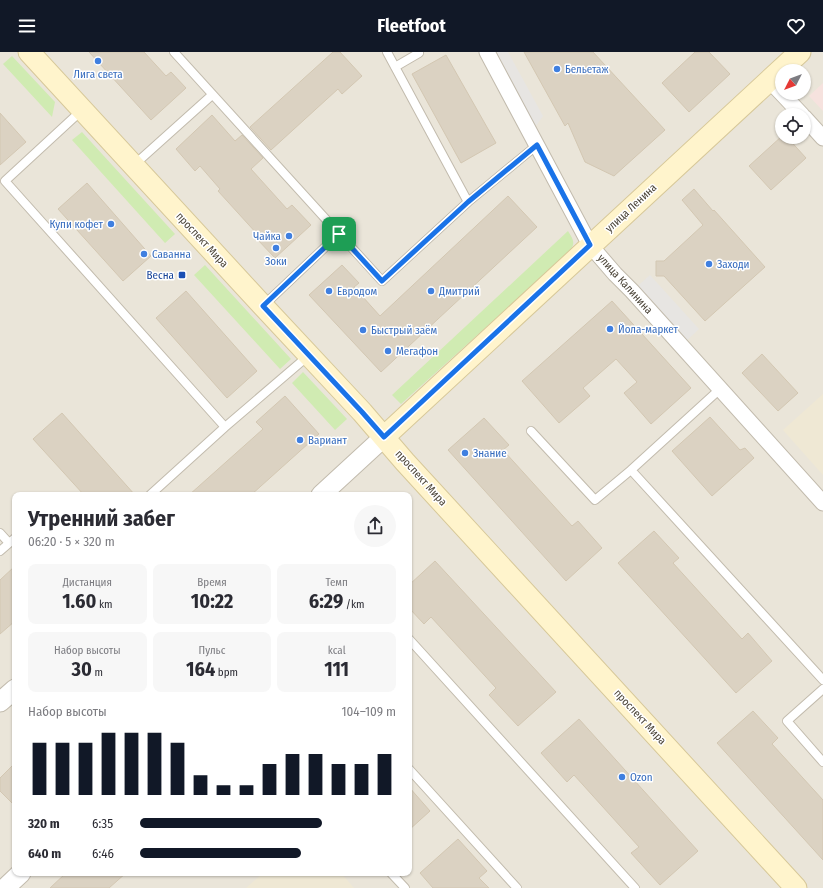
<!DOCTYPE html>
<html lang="ru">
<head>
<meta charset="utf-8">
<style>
  :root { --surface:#fff; --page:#f7f7f7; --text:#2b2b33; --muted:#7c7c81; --accent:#111827 }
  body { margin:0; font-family:"Fira Sans Condensed",sans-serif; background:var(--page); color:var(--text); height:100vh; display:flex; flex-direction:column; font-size:15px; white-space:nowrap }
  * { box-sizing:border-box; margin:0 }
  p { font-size:13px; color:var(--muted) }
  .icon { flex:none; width:22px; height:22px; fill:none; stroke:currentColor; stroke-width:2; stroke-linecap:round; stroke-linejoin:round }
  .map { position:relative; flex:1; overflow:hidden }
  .sheet { position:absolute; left:12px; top:440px; width:400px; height:384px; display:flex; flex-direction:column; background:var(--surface); border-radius:8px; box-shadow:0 1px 3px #0004 }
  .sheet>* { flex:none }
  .needle { width:26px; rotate:228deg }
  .controls { position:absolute; left:775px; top:12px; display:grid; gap:8px }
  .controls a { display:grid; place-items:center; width:36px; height:36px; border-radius:50%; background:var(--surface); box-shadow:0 1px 3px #0004; font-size:20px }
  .pin { position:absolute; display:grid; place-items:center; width:34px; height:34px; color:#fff; margin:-17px; border-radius:8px; box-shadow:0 2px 6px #0006 }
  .round { display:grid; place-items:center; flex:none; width:42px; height:42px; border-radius:21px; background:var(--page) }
  .summary { display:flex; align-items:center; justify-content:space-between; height:68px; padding:0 16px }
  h1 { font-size:22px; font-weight:700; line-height:30px }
  .metrics { display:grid; grid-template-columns:repeat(3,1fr); gap:6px; height:68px; padding:4px 16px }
  .metrics div { display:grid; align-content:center; border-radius:8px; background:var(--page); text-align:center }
  .metrics b { font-size:20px; font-weight:700 }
  .metrics small { font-size:11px; font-weight:400 }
  .metrics p { font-size:11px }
  .chart { height:112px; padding:8px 16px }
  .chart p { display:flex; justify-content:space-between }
  .chart svg { width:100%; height:72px; margin-top:4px; stroke:var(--accent); stroke-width:6 }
  ul { padding:0 16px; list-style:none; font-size:13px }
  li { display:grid; grid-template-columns:64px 48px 1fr; align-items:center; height:30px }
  li i { height:10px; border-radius:5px; background:var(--accent) }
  header { display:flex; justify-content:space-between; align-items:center; height:52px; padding:0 16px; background:var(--accent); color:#fff; font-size:18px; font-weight:700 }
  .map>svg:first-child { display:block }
</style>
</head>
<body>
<header><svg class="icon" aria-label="menu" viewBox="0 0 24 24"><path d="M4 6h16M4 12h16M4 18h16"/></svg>Fleetfoot<svg class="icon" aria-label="heart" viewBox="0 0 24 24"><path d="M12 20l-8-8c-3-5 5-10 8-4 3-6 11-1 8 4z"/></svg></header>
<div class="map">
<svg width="823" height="836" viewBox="0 0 823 836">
  <rect width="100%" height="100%" fill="#f6f3eb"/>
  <path fill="#eae5d9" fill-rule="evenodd" d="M0 0H823V836H0ZM782 19H804V41H782ZM782 63H804V85H782ZM15 443H409V821H15Z"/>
  <path fill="#efe8d4" d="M823 342V423L783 378Z
    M263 821H341L354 836H246Z"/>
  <path fill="#f6e2de" d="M823 31V59L809 44Z"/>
  <path fill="#d0ebb2" d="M12 4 55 50 52 65 3 12Z
    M82 80 175 182 165 191 72 88Z
    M568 179C574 189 576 191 568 201L401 352 392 343Z
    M205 213 291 307 280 317 194 223Z
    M303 320 347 367 335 378 292 331Z"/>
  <path fill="#e7e5e2" d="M487 0H508L543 64 531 81Z
    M650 223 699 277 681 294 632 239Z"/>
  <path fill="#dbd2c2" stroke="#d3c7b2" d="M89 0H144L166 24 171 20 186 36 151 68Z
    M333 0H340L362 24 342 42 338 37 271 98 250 75Z
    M524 0H593L665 78 614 124 585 110 568 71 565 74Z
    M695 0H709L730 22 689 60 662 31Z
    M446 3 496 91 461 111 412 22Z
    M0 61 26 90 0 113Z
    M212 63 235 89 242 83 263 106 251 117 287 157 292 153 311 173 275 206 256 186 258 183 218 139 220 137 200 114 195 119 176 97Z
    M782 84 787 85 806 106 771 138 749 114Z
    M87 131 151 204 123 229 58 157Z
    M694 137 713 159 714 158 765 215 705 269 664 224H656V209H664L703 173 682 148Z
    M508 144 537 175 381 320 309 243 342 213 359 231 354 235 380 264Z
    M186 239 257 319 227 346 156 266Z
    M612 249 691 336 651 372 624 341 637 330 616 307 583 336 590 344 559 371 522 329Z
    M762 302 798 341 778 359 742 321Z
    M285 344 319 382 251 443H189L263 377 256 370Z
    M62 361 135 443H84L33 387Z
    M710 365 740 398 745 396 754 406 712 444 672 399Z
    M484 366 509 393 503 398 572 474 578 469 602 496 566 529 448 398Z
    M654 479 679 506 673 511 742 587 748 581 772 609 736 641 618 511Z
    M435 509 556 640 518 674 489 643 496 636 431 565 424 572 409 556V533Z
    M15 514V569L0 582V528Z
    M753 659 778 686 772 692 823 748V808L717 691Z
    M579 667 698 799 660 833 631 801 639 795 574 723 567 730 541 701Z
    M15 711V754L0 739V726Z
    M409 735 430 759 409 778Z
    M458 787 487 819 479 826 489 836H433L420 821Z
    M66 821H126L109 836H50Z"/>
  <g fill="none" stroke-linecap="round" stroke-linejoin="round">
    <g stroke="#c2bbad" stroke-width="10">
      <path id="service" d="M174 0 382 229 468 150 537 93
        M387 0 468 150
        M395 15 419 1
        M82 58 5 129 225 375 308 304
        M134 113 212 43
        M263 254 339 182
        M531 379 595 448 631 418 823 628
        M631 418 720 337
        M150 443 225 375
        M0 481 9 491
        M0 499 15 486
        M409 587 635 836
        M823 637 787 669 823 710
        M409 717 517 836
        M391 821 405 836"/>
    </g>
    <g stroke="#c2bbad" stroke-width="17">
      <path id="minor" d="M487 0 590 193 615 222 632 239 823 451
        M769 28 802 63
        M804 65 823 86"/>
    </g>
    <g stroke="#c2bbad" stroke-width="21">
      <path id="tertiary" d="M321 443 384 385
        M0 650 15 637
        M5 836 21 821"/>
    </g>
    <g stroke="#d7c899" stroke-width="23">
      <path id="secondary" d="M29 0 263 254 362 360 405 410 796 836
        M384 385 800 0"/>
    </g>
    <use href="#service" stroke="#fff" stroke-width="8"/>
    <use href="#minor" stroke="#fff" stroke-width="15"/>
    <use href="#tertiary" stroke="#fff" stroke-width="19"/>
    <use href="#secondary" stroke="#fff4cc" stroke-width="21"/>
  </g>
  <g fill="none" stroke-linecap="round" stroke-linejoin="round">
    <g stroke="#fff" stroke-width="8">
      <path id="route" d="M537 93 590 193 384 385 362 360 263 254 339 182 382 229 468 150Z"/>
    </g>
    <use href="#route" stroke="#1a73e8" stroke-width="5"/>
  </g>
  <g fill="#3f7fe0" stroke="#fff" stroke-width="1.5">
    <circle cx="98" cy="9" r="4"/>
    <circle cx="557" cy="17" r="4"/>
    <circle cx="111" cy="172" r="4"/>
    <circle cx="289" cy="184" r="4"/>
    <circle cx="276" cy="196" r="4"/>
    <circle cx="144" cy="202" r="4"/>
    <circle cx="709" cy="212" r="4"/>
    <circle cx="329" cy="239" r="4"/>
    <circle cx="431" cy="239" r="4"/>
    <circle cx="610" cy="277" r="4"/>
    <circle cx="363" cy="278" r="4"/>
    <circle cx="388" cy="299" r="4"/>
    <circle cx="300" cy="388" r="4"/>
    <circle cx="465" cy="401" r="4"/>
    <circle cx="622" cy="725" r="4"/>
  </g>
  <rect fill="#1a4fb4" stroke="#fff" stroke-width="1.5" x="178" y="219" width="8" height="8" rx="2"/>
  <g text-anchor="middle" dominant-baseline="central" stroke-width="3" stroke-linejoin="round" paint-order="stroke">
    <g font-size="11" fill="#366cbe" stroke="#fff" text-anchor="start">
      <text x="565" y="17">Бельетаж</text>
      <text x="98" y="22" text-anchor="middle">Лига света</text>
      <text x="103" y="172" text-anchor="end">Купи кофет</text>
      <text x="281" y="184" text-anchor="end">Чайка</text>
      <text x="152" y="202">Саванна</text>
      <text x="276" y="209" text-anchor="middle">Зоки</text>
      <text x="717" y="212">Заходи</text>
      <text x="337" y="239">Евродом</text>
      <text x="439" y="239">Дмитрий</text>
      <text x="618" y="277">Йола-маркет</text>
      <text x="371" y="278">Быстрый заём</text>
      <text x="396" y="299">Мегафон</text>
      <text x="308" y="388">Вариант</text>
      <text x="473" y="401">Знание</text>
      <text x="630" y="725">Ozon</text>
    </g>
    <g font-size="11" fill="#4b4438" stroke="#fff">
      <text transform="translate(631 156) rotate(-43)">улица Ленина</text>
      <text transform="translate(202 188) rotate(47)">проспект Мира</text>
      <text transform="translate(625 232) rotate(48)">улица Калинина</text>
      <text transform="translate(421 426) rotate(48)">проспект Мира</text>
      <text transform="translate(640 665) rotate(47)">проспект Мира</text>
    </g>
    <g font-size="11" fill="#164399" stroke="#fff" text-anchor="end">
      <text x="174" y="223">Весна</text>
    </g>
  </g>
</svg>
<div class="controls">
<a><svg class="needle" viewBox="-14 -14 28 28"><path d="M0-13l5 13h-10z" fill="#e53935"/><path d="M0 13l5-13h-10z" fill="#7c7c81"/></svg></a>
<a><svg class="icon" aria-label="locate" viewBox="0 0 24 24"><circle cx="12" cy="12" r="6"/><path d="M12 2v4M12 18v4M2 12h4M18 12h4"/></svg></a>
</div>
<div class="pin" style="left:339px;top:182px;background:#1e9e55"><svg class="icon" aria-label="arrive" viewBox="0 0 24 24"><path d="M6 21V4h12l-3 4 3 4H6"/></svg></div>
<section class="sheet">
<div class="summary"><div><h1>Утренний забег</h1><p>06:20 · 5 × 320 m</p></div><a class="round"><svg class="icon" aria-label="share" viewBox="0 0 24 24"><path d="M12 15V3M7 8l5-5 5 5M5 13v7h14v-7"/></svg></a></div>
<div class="metrics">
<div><p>Дистанция</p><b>1.60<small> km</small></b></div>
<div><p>Время</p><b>10:22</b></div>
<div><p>Темп</p><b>6:29<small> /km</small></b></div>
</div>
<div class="metrics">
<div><p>Набор высоты</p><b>30<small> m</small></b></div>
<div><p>Пульс</p><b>164<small> bpm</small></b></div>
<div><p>kcal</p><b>111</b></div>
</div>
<div class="chart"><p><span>Набор высоты</span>104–109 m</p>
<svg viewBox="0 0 160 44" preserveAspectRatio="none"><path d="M5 44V12M15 44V12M25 44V12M35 44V6M45 44V6M55 44V6M65 44V12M75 44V32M85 44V38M95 44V38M105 44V25M115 44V19M125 44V19M135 44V25M145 44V25M155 44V19"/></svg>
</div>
<ul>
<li><b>320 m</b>6:35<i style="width:71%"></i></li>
<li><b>640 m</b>6:46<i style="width:63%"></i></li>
</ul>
</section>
</div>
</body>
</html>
